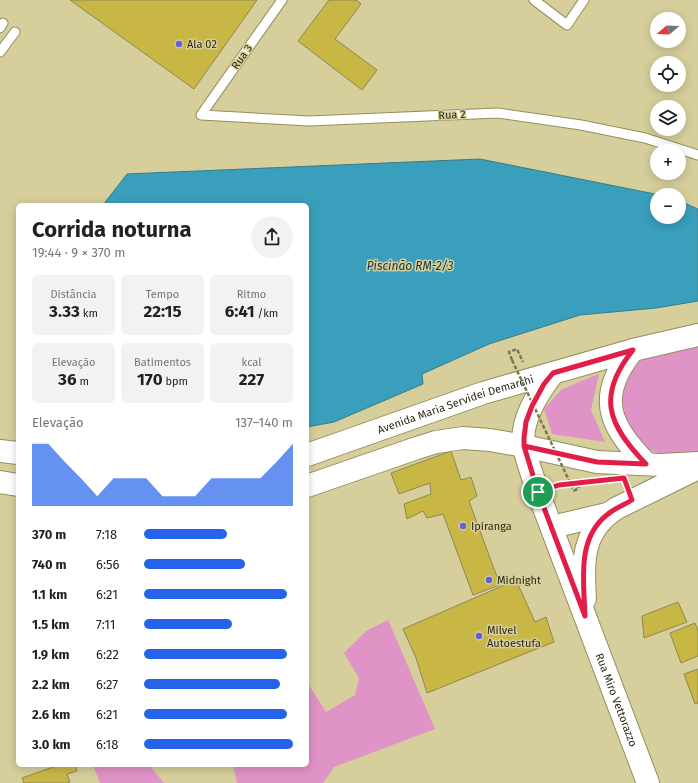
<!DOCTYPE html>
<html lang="pt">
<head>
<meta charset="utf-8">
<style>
  :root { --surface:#fff; --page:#f2f2f2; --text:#202124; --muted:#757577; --accent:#2563eb }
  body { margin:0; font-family:"Fira Sans",sans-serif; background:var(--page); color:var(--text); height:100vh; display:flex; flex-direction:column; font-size:15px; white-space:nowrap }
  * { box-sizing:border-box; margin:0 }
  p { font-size:13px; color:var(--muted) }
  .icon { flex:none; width:22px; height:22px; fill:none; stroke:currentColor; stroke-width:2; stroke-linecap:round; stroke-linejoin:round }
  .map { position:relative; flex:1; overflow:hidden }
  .side { position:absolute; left:16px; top:203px; width:293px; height:564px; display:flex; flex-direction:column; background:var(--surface); border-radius:6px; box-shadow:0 2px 10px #0003 }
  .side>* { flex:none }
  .needle { width:26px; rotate:251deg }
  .fabs { position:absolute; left:650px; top:12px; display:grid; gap:8px }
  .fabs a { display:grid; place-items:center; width:36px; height:36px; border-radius:50%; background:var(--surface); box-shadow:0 2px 10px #0003; font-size:20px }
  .pin { position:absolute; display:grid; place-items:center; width:34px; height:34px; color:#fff; margin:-17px; border:2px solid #fff; border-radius:50%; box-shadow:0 1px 4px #0007 }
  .round { display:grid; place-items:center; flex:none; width:42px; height:42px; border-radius:21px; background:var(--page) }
  .headline { display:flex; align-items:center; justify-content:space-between; height:68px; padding:0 16px }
  h1 { font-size:22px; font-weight:700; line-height:30px }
  .stats { display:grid; grid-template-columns:repeat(3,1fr); gap:6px; height:68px; padding:4px 16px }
  .stats div { display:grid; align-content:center; border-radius:6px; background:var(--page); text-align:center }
  .stats b { font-size:17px; font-weight:700 }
  .stats small { font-size:11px; font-weight:400 }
  .stats p { font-size:11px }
  .chart { height:112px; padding:8px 16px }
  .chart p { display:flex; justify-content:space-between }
  .chart svg { width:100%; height:72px; margin-top:4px; fill:var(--accent); opacity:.7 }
  ul { padding:0 16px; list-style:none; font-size:13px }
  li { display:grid; grid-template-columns:64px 48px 1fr; align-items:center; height:30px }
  li i { height:10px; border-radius:5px; background:var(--accent) }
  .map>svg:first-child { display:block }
</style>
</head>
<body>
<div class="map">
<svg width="698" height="783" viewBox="0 0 698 783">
  <rect width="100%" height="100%" fill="#d6ce9b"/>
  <path fill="#e093c6" d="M698 344V454L663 455 648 449 640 442 625 422 620 400 628 374 638 362 653 355Z
    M599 374 591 410 605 442 552 434 544 409 561 390 581 381Z
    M388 620 435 729 334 767 323 783H237L233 765H307V682L326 712 355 695 359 678 344 653 366 631Z
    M93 765H149L164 783H100Z"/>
  <path fill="#3a9fbc" stroke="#367c8a" d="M480 159 660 195H657V217H679V201L698 209V301L656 308 580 315 489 344 422 374 423 384 334 422 307 427V205H103L127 174Z"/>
  <path fill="#c9b745" stroke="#8e8756" d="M70 0H257L194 89Z
    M329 0H356L361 4 335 39 377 70 362 90 298 41Z
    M451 451 461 480 471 477 477 496 469 501 500 585 473 595 443 514 427 518 423 511 407 519 404 504 431 494 430 483 399 494 391 473Z
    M516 580 535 622 546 617 554 642 427 693 416 658 403 629Z
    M678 602 687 622 644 638 642 616Z
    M695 623 698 631V656L681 663 670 633Z
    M698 669V703L695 704 684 674Z
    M59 765H75L77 771 67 774 70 782 66 783H24L22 778Z"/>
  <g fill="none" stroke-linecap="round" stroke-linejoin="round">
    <g stroke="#958e5c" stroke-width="11">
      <path id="lane" d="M534 0 567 25 584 0
        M0 28 3 23
        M0 52 15 32
        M201 115 309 121 498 113 581 125 645 138 698 155
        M201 115 282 0"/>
    </g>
    <g stroke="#958e5c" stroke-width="24">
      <g id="secondary">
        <path d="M633 350C596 396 608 425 647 464"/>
        <path id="s1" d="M553 373C539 392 519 421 524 447 527 462 533 477 538 492L648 783"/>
        <path d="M0 451 18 453"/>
        <path id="s2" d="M307 455 483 393 633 350 698 335"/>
        <path d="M0 482 18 485"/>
        <path d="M307 486 417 448 436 442 463 438 490 440 524 446 597 462 660 465 698 463"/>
        <path d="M552 527 607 514"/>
        <path d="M585 599C583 562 581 530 617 508L698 468"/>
      </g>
    </g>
    <path stroke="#7d7754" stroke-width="2.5" stroke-dasharray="4 2" stroke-linecap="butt" d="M512 360 509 352 517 349 523 362
      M555 486 592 481
      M574 491 579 488 577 482"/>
    <use href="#lane" stroke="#fff" stroke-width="9"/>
    <use href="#secondary" stroke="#fff" stroke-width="22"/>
    <path stroke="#7d7754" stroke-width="2.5" stroke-dasharray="4 2" stroke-linecap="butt" d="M512 360 574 491"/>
  </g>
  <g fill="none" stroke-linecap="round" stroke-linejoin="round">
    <g stroke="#fff" stroke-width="8">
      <path id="route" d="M538 492 585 616C584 582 576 538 608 514 615 508 624 505 632 500L624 478 559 485 538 492 524 446V438L526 422 532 406 544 384 553 373 633 350C596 396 608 425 646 464L597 462 524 446 538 492"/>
    </g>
    <use href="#route" stroke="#e11d48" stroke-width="5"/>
  </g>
  <g fill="#6460d9" stroke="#d6ce9b" stroke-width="1.5">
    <circle cx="179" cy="44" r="4"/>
    <circle cx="463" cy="526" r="4"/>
    <circle cx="489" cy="580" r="4"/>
    <circle cx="479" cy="636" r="4"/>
  </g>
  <g text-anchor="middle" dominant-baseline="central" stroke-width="3" stroke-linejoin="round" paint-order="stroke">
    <g font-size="11" fill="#2d2a15" stroke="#d6ce9b" text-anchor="start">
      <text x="187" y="44">Ala 02</text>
      <text x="471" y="526">Ipiranga</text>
      <text x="497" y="580">Midnight</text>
      <text x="487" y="630">Milvel<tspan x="487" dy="13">Autoestufa</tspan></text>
    </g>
    <g font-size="11" fill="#2d2a15" stroke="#d6ce9b">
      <text transform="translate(242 57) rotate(-55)">Rua 3</text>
      <text transform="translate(452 115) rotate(-3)">Rua 2</text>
      <text stroke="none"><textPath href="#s2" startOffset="157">Avenida Maria Servidei Demarchi</textPath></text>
      <text stroke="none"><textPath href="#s1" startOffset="351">Rua Miro Vettorazzo</textPath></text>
    </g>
    <g font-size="12" font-style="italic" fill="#13323b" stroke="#d6ce9b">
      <text x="410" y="266">Piscinão RM-2/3</text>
    </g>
  </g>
</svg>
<div class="fabs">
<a><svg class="needle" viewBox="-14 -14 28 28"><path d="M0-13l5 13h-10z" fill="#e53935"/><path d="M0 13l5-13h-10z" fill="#757577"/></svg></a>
<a><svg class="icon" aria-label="locate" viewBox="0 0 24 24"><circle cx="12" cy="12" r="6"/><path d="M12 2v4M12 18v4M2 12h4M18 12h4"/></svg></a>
<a><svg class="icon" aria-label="layers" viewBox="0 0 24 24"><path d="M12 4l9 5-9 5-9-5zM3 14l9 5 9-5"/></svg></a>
<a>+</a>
<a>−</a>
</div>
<div class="pin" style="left:538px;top:492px;background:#1e9e55"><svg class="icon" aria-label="arrive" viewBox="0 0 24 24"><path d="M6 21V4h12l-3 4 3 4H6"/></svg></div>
<section class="side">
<div class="headline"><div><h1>Corrida noturna</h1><p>19:44 · 9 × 370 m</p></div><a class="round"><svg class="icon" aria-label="share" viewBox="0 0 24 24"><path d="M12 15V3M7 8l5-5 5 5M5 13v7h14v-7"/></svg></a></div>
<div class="stats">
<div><p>Distância</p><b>3.33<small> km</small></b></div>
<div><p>Tempo</p><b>22:15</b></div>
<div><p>Ritmo</p><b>6:41<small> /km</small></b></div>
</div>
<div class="stats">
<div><p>Elevação</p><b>36<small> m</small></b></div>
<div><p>Batimentos</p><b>170<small> bpm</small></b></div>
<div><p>kcal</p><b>227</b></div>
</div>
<div class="chart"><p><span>Elevação</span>137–140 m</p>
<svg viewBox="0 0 160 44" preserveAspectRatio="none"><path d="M0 44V6L10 6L20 17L30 27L40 38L50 27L60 27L70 27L80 38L90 38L100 38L110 27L120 27L130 27L140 27L150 17L160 6V44z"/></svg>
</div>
<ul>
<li><b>370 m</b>7:18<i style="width:56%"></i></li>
<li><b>740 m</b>6:56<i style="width:68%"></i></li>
<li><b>1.1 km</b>6:21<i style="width:96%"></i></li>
<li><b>1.5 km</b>7:11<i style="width:59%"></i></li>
<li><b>1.9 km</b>6:22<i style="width:96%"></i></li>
<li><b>2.2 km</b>6:27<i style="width:91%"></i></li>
<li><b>2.6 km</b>6:21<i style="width:96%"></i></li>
<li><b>3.0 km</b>6:18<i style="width:100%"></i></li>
</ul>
</section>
</div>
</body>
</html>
